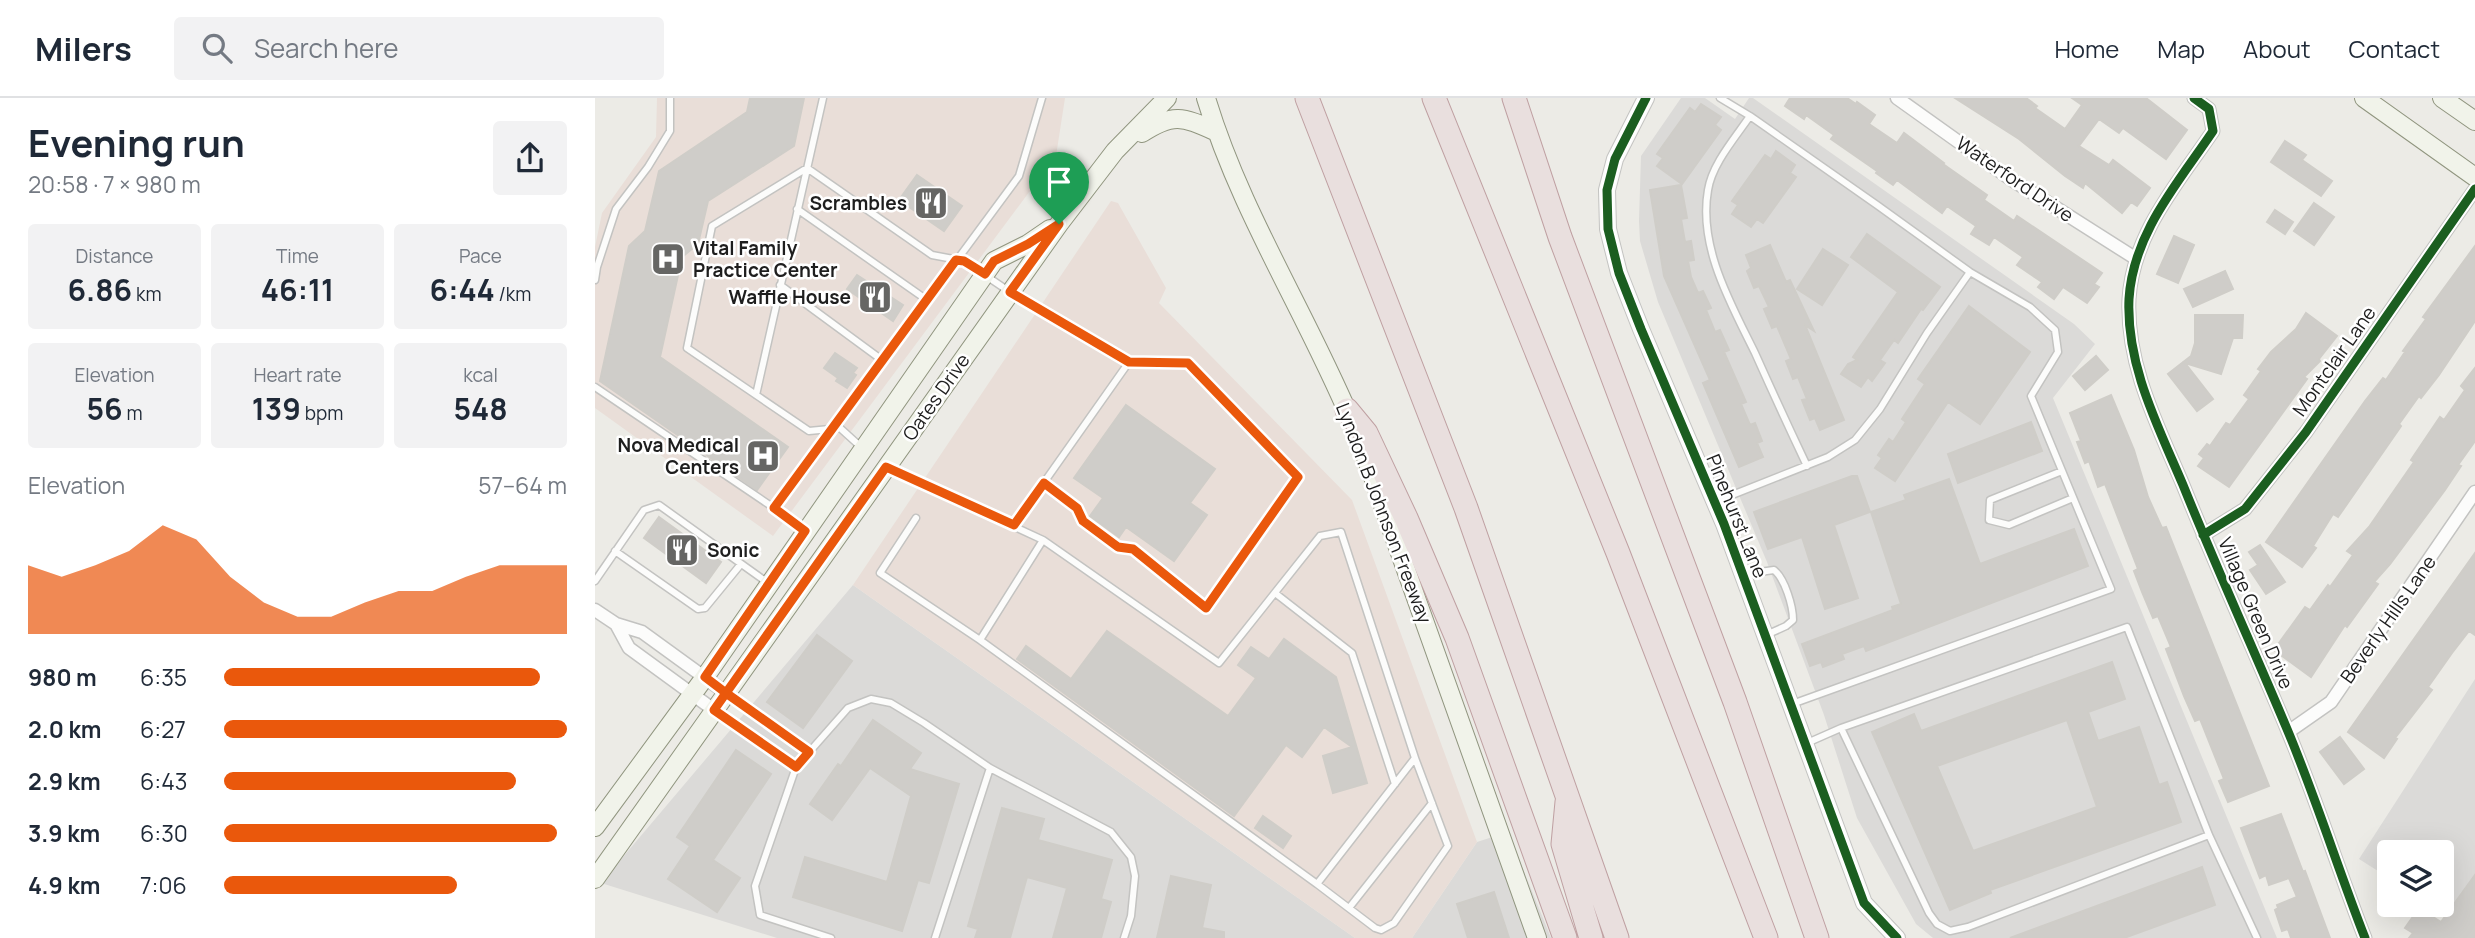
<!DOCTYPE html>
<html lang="en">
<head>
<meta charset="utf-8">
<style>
  :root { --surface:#fff; --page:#f2f2f3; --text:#1f2937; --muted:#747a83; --line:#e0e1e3; --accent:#ea580c }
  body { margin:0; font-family:Manrope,sans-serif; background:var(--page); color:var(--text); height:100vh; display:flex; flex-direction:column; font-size:26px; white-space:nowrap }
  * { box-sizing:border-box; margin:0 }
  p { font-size:23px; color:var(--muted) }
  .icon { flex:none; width:38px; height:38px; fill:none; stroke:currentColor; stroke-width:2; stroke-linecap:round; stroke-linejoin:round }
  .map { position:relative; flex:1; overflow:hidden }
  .panel { display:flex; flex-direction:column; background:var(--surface); width:595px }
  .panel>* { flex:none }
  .tools { position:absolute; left:1782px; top:742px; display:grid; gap:14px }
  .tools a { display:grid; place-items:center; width:77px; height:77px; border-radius:7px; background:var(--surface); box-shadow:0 7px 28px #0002; font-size:35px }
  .pin { position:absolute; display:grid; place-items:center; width:60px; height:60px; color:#fff; margin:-72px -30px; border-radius:50% 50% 50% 0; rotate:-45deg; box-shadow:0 0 7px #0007 }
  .pin .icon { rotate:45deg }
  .round { display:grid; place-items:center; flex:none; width:74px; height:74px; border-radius:7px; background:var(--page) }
  .summary { display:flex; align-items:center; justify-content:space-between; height:119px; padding:0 28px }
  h1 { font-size:38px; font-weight:700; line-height:52px }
  .stats { display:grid; grid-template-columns:repeat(3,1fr); gap:10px; height:119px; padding:7px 28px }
  .stats div { display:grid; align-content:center; border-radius:7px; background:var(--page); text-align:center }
  .stats b { font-size:30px; font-weight:700 }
  .stats small { font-size:19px; font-weight:400 }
  .stats p { font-size:19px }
  .chart { height:196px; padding:14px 28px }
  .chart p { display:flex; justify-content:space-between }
  .chart svg { width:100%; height:126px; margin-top:7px; fill:var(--accent); opacity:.7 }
  ul { padding:0 28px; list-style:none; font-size:23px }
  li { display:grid; grid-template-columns:112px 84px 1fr; align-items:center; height:52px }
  li i { height:18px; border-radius:9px; background:var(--accent) }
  header { display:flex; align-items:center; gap:42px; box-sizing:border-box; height:98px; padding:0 35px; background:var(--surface); border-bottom:2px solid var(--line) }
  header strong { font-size:33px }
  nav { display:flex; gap:38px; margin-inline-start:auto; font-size:24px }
  .search { width:490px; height:63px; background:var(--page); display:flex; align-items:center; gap:18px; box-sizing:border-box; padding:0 24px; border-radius:7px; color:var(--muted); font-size:26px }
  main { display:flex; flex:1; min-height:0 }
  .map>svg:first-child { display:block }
</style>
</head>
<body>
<header>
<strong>Milers</strong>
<div class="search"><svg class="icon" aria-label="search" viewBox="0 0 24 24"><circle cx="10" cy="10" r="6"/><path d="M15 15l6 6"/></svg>Search here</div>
<nav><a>Home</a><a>Map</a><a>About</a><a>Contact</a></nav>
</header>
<main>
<section class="panel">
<div class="summary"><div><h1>Evening run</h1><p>20:58 · 7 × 980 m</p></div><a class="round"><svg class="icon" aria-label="share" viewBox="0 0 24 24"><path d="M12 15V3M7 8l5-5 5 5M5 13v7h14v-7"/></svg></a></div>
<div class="stats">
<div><p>Distance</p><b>6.86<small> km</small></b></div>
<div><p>Time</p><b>46:11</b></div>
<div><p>Pace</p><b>6:44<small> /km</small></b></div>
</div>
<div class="stats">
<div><p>Elevation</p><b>56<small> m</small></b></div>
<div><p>Heart rate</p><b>139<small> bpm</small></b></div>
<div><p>kcal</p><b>548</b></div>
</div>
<div class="chart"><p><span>Elevation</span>57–64 m</p>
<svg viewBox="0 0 160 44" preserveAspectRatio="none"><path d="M0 44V20L10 24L20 20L30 15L40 6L50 11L60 24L70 33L80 38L90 38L100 33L110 29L120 29L130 24L140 20L150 20L160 20V44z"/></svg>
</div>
<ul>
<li><b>980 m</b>6:35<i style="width:92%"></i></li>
<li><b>2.0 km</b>6:27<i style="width:100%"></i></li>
<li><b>2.9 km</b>6:43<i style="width:85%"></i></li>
<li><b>3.9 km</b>6:30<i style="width:97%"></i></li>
<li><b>4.9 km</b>7:06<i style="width:68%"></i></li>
</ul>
</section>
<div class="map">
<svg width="1880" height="840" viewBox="0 0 1880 840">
  <rect width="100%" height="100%" fill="#ecebe6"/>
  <path fill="#dbdad8" d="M1086 0H1110L1140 21 1154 0H1158L1479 226 1500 246 1458 300 1682 840H1338L1321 826 1262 720 1229 617 1172 464 1063 204 1045 143 1044 123 1046 58Z
    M258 487 760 840H182L6 785Z
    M1880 581V837L1834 807H1846V754H1794V780L1764 761Z
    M913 734 956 840H817L882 744Z"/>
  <path fill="#e9ded8" d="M62 0H470L461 58 178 438 0 310V149L7 115 61 39Z
    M516 103 523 105 571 190 564 205 757 402 882 744 817 840H760L258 487Z"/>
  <path fill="#cfcdc9" stroke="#cfcdc8" stroke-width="2" fill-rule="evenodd" d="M155 0H209L199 48 113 103 103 146 87 159 65 259 193 349 162 392 5 283 34 148 50 133 64 73 152 14Z
    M1195 0H1252L1261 6 1262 4 1280 17 1274 26 1302 45 1309 35 1349 65 1348 66 1392 97 1389 102 1419 123 1422 118 1507 175 1499 186 1504 189 1492 205 1468 189 1459 201 1443 189 1447 184 1422 167 1428 159 1399 139 1394 147 1376 136 1381 128 1352 108 1347 115 1302 82 1298 87 1281 75 1282 73 1236 41 1239 37 1211 17 1209 21 1190 8Z
    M1360 0H1431L1442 8 1440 10 1470 31 1487 7 1477 0H1551L1592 32 1571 61 1528 30 1524 35 1504 21 1484 48 1514 67 1518 62 1555 90 1542 108 1536 104 1527 115 1490 85 1488 90 1470 78 1424 41Z
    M1106 6 1126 19 1120 27 1126 32 1087 86 1062 68 1068 60 1062 56 1095 10 1100 14Z
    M1690 43 1711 57 1707 62 1737 83 1726 98 1676 64Z
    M1181 53 1200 67 1195 75 1201 79 1168 125 1162 121 1156 129 1137 116 1143 107 1137 103 1170 57 1176 61Z
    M322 77 367 108 349 133 304 102Z
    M1086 87 1092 120 1086 121 1090 144 1096 143 1099 162 1093 163 1096 179 1103 195 1108 193 1116 210 1111 212 1120 234 1125 232 1134 252 1129 254 1151 304 1146 306 1155 327 1160 325 1167 343 1162 345 1168 359 1144 369 1108 285 1115 282 1069 178 1055 92Z
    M1719 105 1739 119 1719 147 1699 133Z
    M1680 112 1698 124 1690 136 1672 124Z
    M1272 136 1345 189 1328 212 1326 211 1303 245 1299 242 1285 262 1290 265 1277 283 1273 279 1266 289 1246 276 1253 266 1262 262 1258 259 1303 194 1256 159Z
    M1579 138 1599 147 1583 185 1562 176Z
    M1175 147 1191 184 1195 182 1219 233 1210 227 1249 322 1225 332 1220 320 1215 322 1207 302 1212 301 1203 279 1198 281 1191 263 1196 261 1182 228 1177 230 1169 211 1174 209 1164 188 1159 190 1152 173 1156 170 1151 157Z
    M1880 148V223L1844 277 1826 300 1824 298 1804 326 1806 328 1743 419 1738 416 1718 448 1721 450 1707 469 1671 444 1770 303 1788 280 1791 282 1810 254 1808 253 1831 221 1828 219Z
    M1228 151 1253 167 1227 207 1202 191Z
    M1630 173 1638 191 1598 209 1589 191Z
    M262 177 308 207 298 223 252 191Z
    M1374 208 1435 254 1385 326 1353 304 1300 383 1280 370 1287 360 1283 357 1294 341 1298 344 1311 324 1307 321 1330 286 1323 281Z
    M1711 215 1742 238 1724 261 1725 263 1709 279 1712 281 1634 389 1603 368 1609 360 1604 356 1612 346 1615 348 1631 325 1635 327 1654 301 1649 297 1666 273 1663 271 1676 254 1701 231Z
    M1600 217H1648L1647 240H1638L1626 276 1590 265 1618 301 1602 313 1573 276 1596 258 1600 245Z
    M240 255 262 270 258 275 261 277 252 290 241 283 243 280 229 270Z
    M1501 258 1513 272 1490 292 1478 278Z
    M1880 270V343L1863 367 1866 368 1850 392 1795 466 1779 484 1783 486 1752 529 1750 527 1716 579 1679 552 1710 509 1715 512 1733 487 1735 489 1758 457 1752 453 1774 429 1819 364 1816 362 1845 319 1849 322 1870 292 1866 288Z
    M1516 297 1539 352 1553 399 1567 430 1571 429 1674 688 1633 704 1624 683 1629 681 1605 621 1600 623 1589 598 1571 551 1576 549 1563 518 1558 520 1547 494 1539 473 1543 471 1510 386 1503 389 1494 363 1490 365 1482 344 1486 343 1475 315Z
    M531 307 620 371 595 405 612 417 579 463 531 429 524 439 495 418 508 400 479 380Z
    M1436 324 1447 353 1363 385 1353 356Z
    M1257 378H1262L1275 414 1239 427 1263 500 1230 511 1207 439 1173 451 1159 414Z
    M1354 381 1385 466 1479 431 1493 468 1271 553 1269 548 1247 556 1249 561 1228 569 1226 564 1215 568 1207 546 1298 512 1297 509 1306 506 1276 414 1311 402 1309 397Z
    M64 419 126 464 111 485 49 440Z
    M1665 447 1690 484 1671 496 1655 472 1663 467 1654 454Z
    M1880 455V537L1874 533 1857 555 1833 589 1837 592 1800 640 1802 641 1789 660 1753 634Z
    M512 533 633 618 661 580 643 567 656 549 674 561 689 541 741 579 772 685 738 695 728 658 757 649 729 629 707 659 691 647 639 718 422 561 431 548 476 581Z
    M222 537 257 563 208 630 172 604Z
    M1517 564 1530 601 1493 614 1503 643 1544 629 1564 687 1572 684 1586 724 1395 792 1396 795 1355 812 1277 634 1319 616 1326 633ZM1472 622 1502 709 1378 753 1342 668Z
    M278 622 326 655 315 671 364 686 334 785 323 782 307 833 198 799 210 759 292 784 316 698 275 670 237 722 215 706 243 666 246 668Z
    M1745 639 1769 671 1749 686 1725 654Z
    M141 652 176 676 118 762 145 780 122 814 73 781 95 748 82 739Z
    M407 710 449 721 443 742 517 762 506 801 516 804 506 840H458L472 790 432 779 415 840H380L383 831 373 828Z
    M1686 716 1708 774 1710 773 1735 840H1696L1693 831 1687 833 1680 812 1683 810 1682 807 1702 799 1694 780 1674 787 1671 777 1665 780 1646 730Z
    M668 718 696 738 688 750 660 730Z
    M1607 769 1620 807 1529 840H1415Z
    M1880 777V840H1814L1818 835 1810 830 1824 810 1846 824Z
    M576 778 616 787 607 830 629 834V840H562Z
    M899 794 914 840H873L862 806Z"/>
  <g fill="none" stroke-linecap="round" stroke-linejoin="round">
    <g stroke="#c3c3c1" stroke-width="9">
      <path id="service" d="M1125 0 1155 18 1282 107 1375 174 1435 209 1460 232 1463 254 1436 298 1516 491 1197 606
        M1155 18C1140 40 1117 66 1113 92 1103 149 1136 206 1160 255 1177 293 1194 330 1212 368
        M202 111 332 202
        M0 182 2 169 21 111 53 69 75 33V0
        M185 187 287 262
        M0 289 179 410
        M161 297 228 0
        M266 349 245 330 214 333 92 250 117 128 212 70 337 157 369 163 415 194 534 264 593 265 703 379 611 510 538 451 523 449 488 423 482 410 449 385
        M293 370 448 442 624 565 725 438 746 434 820 660 722 786 385 542 448 442
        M1467 373 1395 402 1394 422 1414 427 1478 400
        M1122 403 1233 359 1260 342 1285 311 1332 235 1375 174
        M321 420 285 475 385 542
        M419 427 534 264
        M210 433 179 410 424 78 447 0
        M20 453 103 511 110 510 146 466
        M1150 476 1179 472C1190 481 1198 508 1198 522L1191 528 1171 537
        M0 483 49 412 64 407 173 485
        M680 495 757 555 800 686
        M133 597 214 655
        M121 613 201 669
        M1246 630 1334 815 1342 826 1355 833 1373 829 1614 737
        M1212 645 1246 630 1532 529 1614 737 1662 840
        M722 786 780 830 786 832 799 825 853 748 820 660
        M754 810 837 705
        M236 840 165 817 160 788 201 669 253 610 276 601 296 605 329 625 395 670 516 734 536 759 540 778 536 818 529 840
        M340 840 395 670"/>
    </g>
    <g stroke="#c3c3c1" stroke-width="15">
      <path id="minor" d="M1302 0 1417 82 1540 160
        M1599 0 1614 11 1618 33C1583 85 1538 135 1534 201 1531 267 1563 328 1588 387 1621 469 1658 550 1692 631 1721 700 1743 771 1770 840
        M1608 437 1650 411 1711 334 1880 91
        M0 512 21 526 47 534 131 595
        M21 526 34 550 119 612
        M1693 634 1736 604 1880 394"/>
    </g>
    <g stroke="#c3c3c1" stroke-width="18">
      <path id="tertiary" d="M1051 0 1020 61 1012 92 1013 131 1024 175 1046 231 1129 426 1269 805 1302 840"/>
    </g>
    <g stroke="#90957f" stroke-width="20">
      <path id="secondary" d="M611 0C645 113 710 213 756 322
        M1769 0 1880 79
        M1847 0 1880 23
        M547 35C579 14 588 19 622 34
        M768 351 942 840
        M0 729 110 579 399 163 433 146 455 131
        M0 781 464 126 520 53 572 0"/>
    </g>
    <g stroke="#bfa0a2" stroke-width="25">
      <path id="motorway" d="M712 0 871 410 1022 840
        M839 0 1023 455 1171 840
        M919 0 965 139 1140 604 1222 840
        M752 312 771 335 811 420 862 540 970 840
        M972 704 968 746 996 840"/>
    </g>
    <use href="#service" stroke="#fcfcfb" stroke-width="6"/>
    <use href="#minor" stroke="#fcfcfb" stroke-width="12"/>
    <use href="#tertiary" stroke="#fcfcfb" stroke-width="16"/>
    <use href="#secondary" stroke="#f1f3ea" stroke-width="18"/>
    <use href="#motorway" stroke="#e9dfde" stroke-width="23"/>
    <g stroke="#fff" stroke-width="13">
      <path id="cycleway" d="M1051 0 1020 61 1012 92 1013 131 1024 175 1046 231 1129 426 1269 805 1302 840
        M1599 0 1614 11 1618 33C1583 85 1538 135 1534 201 1531 267 1563 328 1588 387 1621 469 1658 550 1692 631 1721 700 1743 771 1770 840
        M1608 437 1650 411 1711 334 1880 91"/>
    </g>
    <use href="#cycleway" stroke="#1b5e20" stroke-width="9"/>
  </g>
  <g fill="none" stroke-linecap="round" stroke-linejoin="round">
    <g stroke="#fff" stroke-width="14">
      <path id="route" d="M464 126 433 146 399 163 390 176 369 163 361 162 179 410 210 433 110 579 131 595 119 612 201 669 214 654 131 595 291 369 419 427 449 385 482 410 488 423 523 449 538 451 611 510 703 379 593 265 534 264 415 194 464 126"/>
    </g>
    <use href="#route" stroke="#ea580c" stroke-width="9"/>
  </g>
  <defs>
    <g id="restaurant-square" transform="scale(1.75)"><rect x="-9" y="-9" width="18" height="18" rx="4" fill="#666664" stroke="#fff"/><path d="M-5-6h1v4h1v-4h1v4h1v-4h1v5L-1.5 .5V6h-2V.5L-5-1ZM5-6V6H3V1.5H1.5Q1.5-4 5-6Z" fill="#fff"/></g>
    <g id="hospital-square" transform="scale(1.75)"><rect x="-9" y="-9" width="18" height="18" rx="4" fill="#666664" stroke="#fff"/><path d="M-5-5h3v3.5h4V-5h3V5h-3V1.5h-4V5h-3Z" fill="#fff"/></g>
  </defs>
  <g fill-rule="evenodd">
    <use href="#restaurant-square" x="336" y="105"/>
    <use href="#hospital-square" x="73" y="161"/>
    <use href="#restaurant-square" x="280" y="199"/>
    <use href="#hospital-square" x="168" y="358"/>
    <use href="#restaurant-square" x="87" y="452"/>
  </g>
  <g text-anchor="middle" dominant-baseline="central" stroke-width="5" stroke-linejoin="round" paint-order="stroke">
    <g font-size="19" fill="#1e1e1e" stroke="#fff">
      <text transform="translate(1420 81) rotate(34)">Waterford Drive</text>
      <text transform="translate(1739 263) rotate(-55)">Montclair Lane</text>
      <text transform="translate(341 299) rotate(-55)">Oates Drive</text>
      <text transform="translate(789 415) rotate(69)">Lyndon B Johnson Freeway</text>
      <text transform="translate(1142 418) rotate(68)">Pinehurst Lane</text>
      <text transform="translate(1661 515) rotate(67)">Village Green Drive</text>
      <text transform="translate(1793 521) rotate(-55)">Beverly Hills Lane</text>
    </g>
    <g font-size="19" font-weight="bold" fill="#1e1e1e" stroke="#fff" text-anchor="end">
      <text x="312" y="105">Scrambles</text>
      <text x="98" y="150" text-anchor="start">Vital Family<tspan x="98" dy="22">Practice Center</tspan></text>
      <text x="256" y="199">Waffle House</text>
      <text x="144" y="347">Nova Medical<tspan x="144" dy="22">Centers</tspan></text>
      <text x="112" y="452" text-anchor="start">Sonic</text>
    </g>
  </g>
</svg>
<div class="tools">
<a><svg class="icon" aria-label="layers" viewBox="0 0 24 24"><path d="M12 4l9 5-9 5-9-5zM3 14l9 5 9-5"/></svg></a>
</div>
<div class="pin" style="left:464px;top:126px;background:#1e9e55"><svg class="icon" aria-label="arrive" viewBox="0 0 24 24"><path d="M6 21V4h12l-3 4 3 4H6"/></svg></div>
</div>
</main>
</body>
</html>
